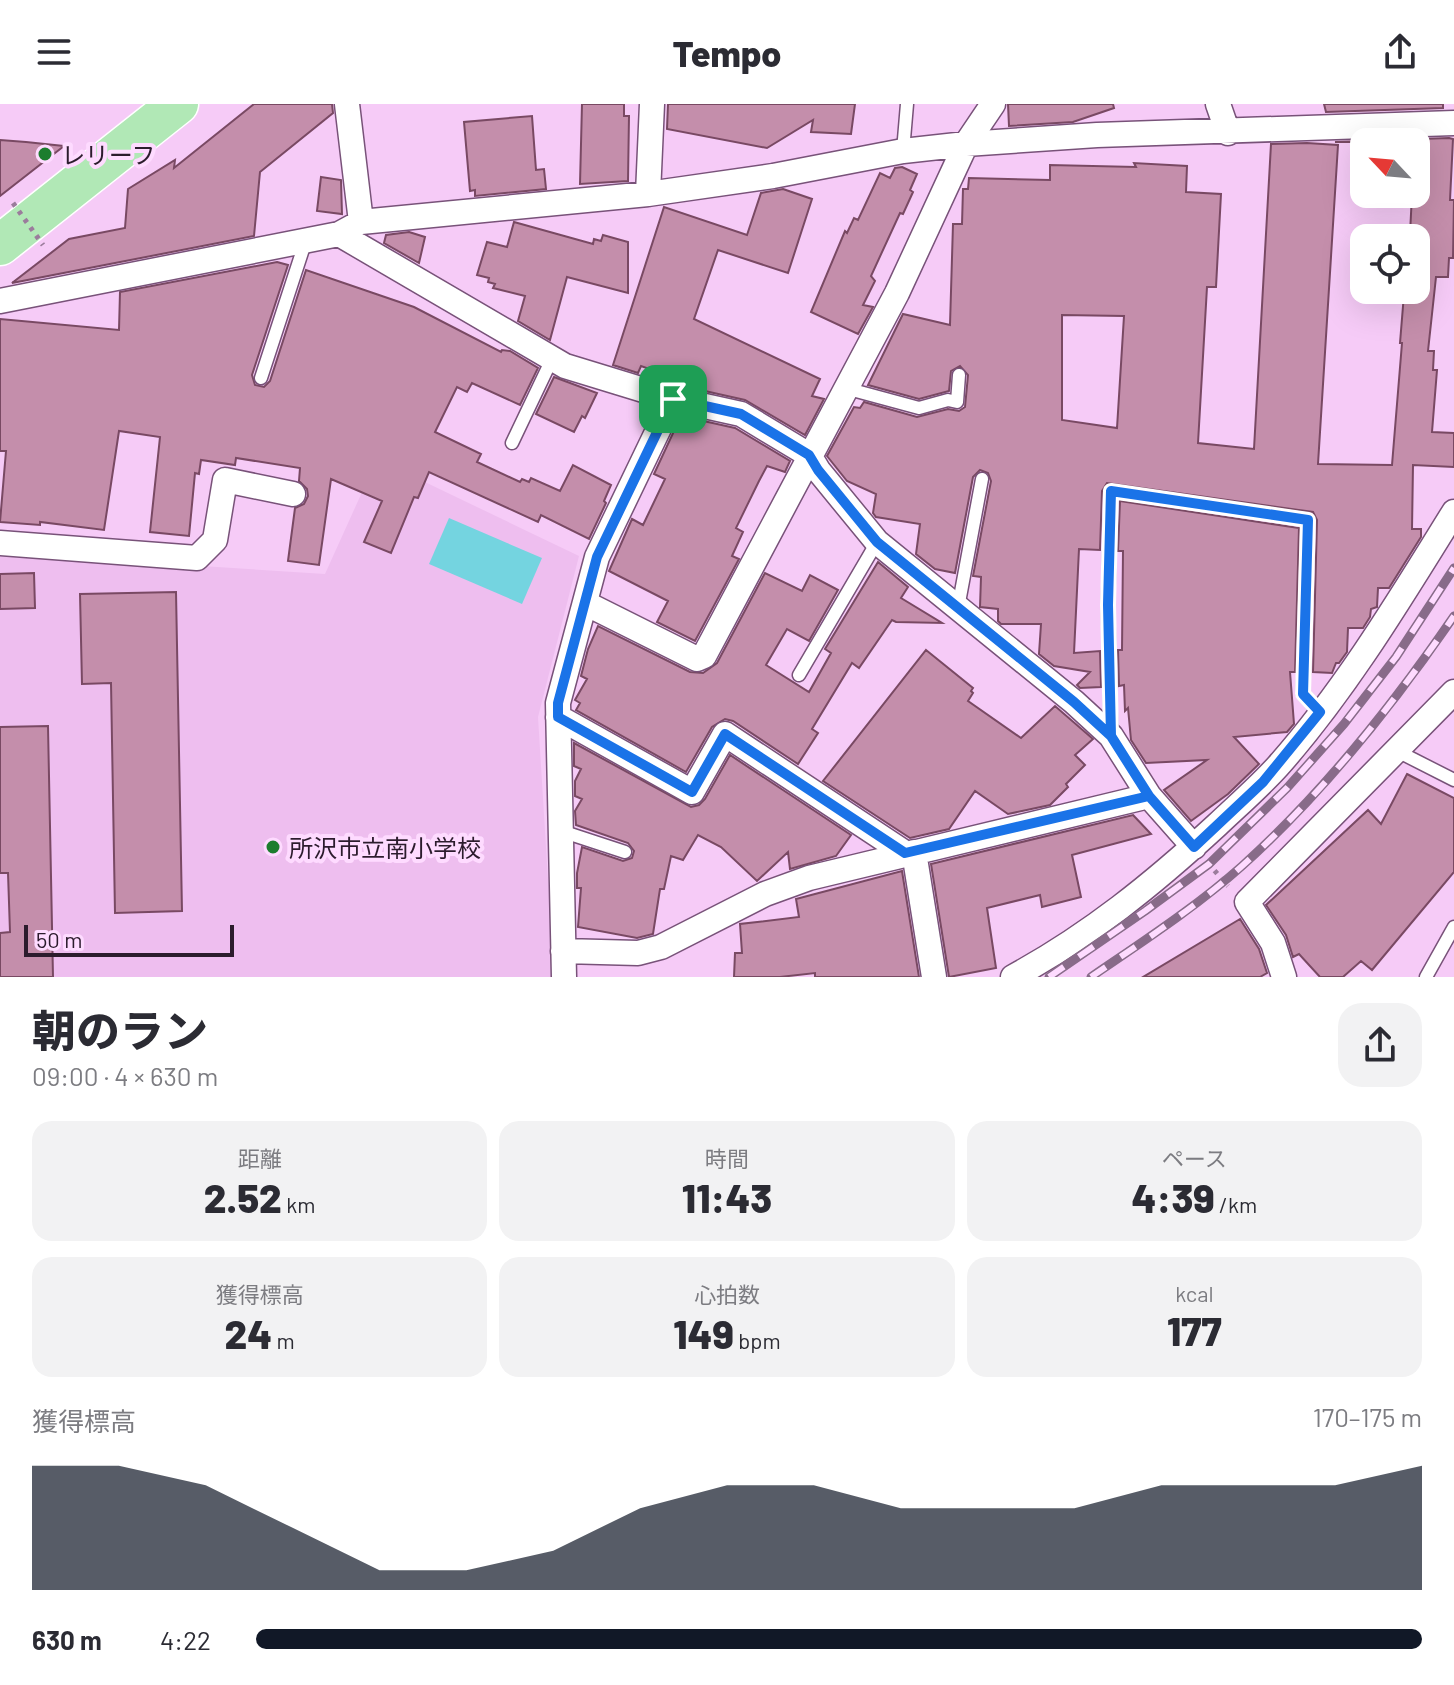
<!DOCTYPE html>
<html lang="ja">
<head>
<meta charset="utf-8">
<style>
  :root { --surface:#fff; --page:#f2f2f3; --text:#2b2b33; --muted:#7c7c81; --accent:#111827 }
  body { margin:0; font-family:Barlow,"Noto Sans JP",sans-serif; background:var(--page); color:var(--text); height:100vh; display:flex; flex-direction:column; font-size:30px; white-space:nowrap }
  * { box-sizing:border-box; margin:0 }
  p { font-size:26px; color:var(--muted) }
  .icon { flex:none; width:44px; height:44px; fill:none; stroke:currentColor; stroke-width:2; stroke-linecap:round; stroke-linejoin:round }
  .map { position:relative; height:873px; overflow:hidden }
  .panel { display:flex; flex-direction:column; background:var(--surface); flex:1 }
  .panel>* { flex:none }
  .needle { width:52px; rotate:296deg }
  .controls { position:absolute; left:1350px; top:24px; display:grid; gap:16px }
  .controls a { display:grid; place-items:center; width:80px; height:80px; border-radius:16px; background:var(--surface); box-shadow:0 8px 32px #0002; font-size:40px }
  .scale { position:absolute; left:24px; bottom:20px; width:210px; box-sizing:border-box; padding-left:8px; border:4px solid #2c1c2d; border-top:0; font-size:22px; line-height:28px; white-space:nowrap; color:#2c1c2d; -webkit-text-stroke:6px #fedbff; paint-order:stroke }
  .pin { position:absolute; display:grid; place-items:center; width:68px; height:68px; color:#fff; margin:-34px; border-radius:16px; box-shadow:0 4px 12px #0006 }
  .round { display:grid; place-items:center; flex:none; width:84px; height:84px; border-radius:24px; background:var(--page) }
  .summary { display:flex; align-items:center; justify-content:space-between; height:136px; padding:0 32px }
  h1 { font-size:44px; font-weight:800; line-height:60px }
  .figures { display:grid; grid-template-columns:repeat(3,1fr); gap:12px; height:136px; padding:8px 32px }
  .figures div { display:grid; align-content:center; border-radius:20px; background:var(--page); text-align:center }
  .figures b { font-size:40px; font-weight:800 }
  .figures small { font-size:22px; font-weight:400 }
  .figures p { font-size:22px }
  .chart { height:224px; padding:16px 32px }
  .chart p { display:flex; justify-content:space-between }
  .chart svg { width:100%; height:144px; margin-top:8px; fill:var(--accent); opacity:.7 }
  ul { padding:0 32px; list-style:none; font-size:26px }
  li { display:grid; grid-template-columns:128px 96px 1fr; align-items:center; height:60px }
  li i { height:20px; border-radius:10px; background:var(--accent) }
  header { display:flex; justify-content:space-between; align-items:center; height:104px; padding:0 32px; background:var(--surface); font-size:36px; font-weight:800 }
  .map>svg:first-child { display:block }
</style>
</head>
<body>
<header><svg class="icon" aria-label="menu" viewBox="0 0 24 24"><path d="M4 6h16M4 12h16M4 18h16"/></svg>Tempo<svg class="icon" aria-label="share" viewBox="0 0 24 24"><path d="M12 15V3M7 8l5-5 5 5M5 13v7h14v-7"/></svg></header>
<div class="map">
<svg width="1454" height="873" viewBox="0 0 1454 873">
  <rect width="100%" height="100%" fill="#f6cbf7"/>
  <path fill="#eebeef" d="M377 355 579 452 538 613 554 873H0V449L325 470Z"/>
  <path fill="#74d4e0" d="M449 414 542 454 522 500 429 460Z"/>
  <path fill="#c48eab" stroke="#794963" stroke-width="2" fill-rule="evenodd" d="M254 0H332L333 9 260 68 254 132 12 179 69 135 125 124 128 85 175 56 174 64Z
    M582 0H624V12H629L628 77 580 80Z
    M668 0H855L851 30 811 28 813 16 767 44 667 25Z
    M1008 0H1113L1114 4 1073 18 1009 22Z
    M1324 0H1443V4L1326 8Z
    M532 12 536 66 544 65 546 85 475 92V86L470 87 464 18Z
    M1449 34 1453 35 1450 96H1454L1453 154H1449L1448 173H1436L1428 247H1434L1433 266H1437L1432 328 1454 329V363L1413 361 1412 425H1421V433L1389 484H1378L1377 503 1371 505 1370 513 1363 524H1348L1347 548 1339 559H1336L1332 569 1313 568 1317 416 1313 408 1107 379 1102 387 1100 446 1079 445 1074 549 1100 547 1101 583 1080 584 1077 581 1090 568 1054 562 1039 550 1041 520H1001L998 517V505L980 503 981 473 973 472 991 377 988 369 980 366 973 373 955 469 935 465 916 450 920 420 876 413 873 409 876 390 847 377 827 352 854 303 860 304 864 298 917 313 948 305 959 307 965 303 968 271 960 262 951 267 949 287 919 295 868 281 903 210 950 221 953 120H962L963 85H968L969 74 1050 76V61L1136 63 1134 59 1187 62 1186 88 1221 90 1216 183H1207L1198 339 1254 345 1271 40 1307 39 1338 41 1318 360 1392 361 1402 239H1400L1404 190H1416V130H1410L1412 90H1416V38H1335ZM1062 211 1124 212 1117 324 1062 316Z
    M0 36 26 38 64 42 0 92Z
    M902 63 917 70 910 86 913 88 903 110 900 109 871 172 875 177 863 201 873 203 858 230 811 208 845 127 847 129 854 114 858 116 880 69 890 74 895 64Z
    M321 73 341 76 342 110 317 107Z
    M783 85 812 95 788 169 718 146 694 215 820 275 812 292 824 295 805 331 745 296 687 283 689 279 641 262 638 269 613 261 664 103 747 131 761 89Z
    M514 118 593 140 594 135 601 137 603 131 628 138V189L567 173 550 236 518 217 525 192 493 184 495 180 488 178 489 174 477 171 487 138 507 143Z
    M409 128 425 133 419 159 384 139 386 131Z
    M277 158 288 161 252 271 255 281 264 283 270 277 306 166 414 203 501 248 502 246 510 247 538 264 520 301 472 279 467 288 457 283 435 328 481 350 477 358 520 378 522 375 529 378 531 374 560 387 573 361 611 381 604 397 606 399 589 435 541 411 538 418 429 368 418 394 414 393 391 449 364 438 382 397 331 375 319 461 288 457 295 404 304 400 308 392 307 385 299 377 300 364 236 354 235 361 201 356 199 370 195 369 189 432 150 428 160 333 119 327 104 426 40 418V421L0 418 6 347H0V215L119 226 120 188Z
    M554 273 597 289 585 314 582 312 574 328 536 310Z
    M681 312 735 324 790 357 785 368 767 362 759 377 736 424 743 428 732 452 739 455 695 537 657 518 668 497 609 467 632 415 643 421 665 375 654 370Z
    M1120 397 1299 424 1295 568H1290L1294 620 1287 628 1234 633 1259 660 1228 690 1191 717 1164 686 1207 656 1146 659 1131 636 1128 604 1125 607 1124 581 1119 582 1118 546H1122L1123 447H1118Z
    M878 458 908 483 901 494 942 519 896 518 892 516 859 564 852 559 812 625 818 629 798 660 733 617 725 615 712 623 686 668 576 606 580 599 575 596 587 575 581 572 588 545 598 522 690 568 703 569 717 559 765 469 802 487 810 471 838 486 809 537 787 525 766 561 809 588 831 549 825 545Z
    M34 469 35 504 0 505V470Z
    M176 488 182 807 115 809 111 579 82 580 80 490Z
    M926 546 973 584 971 587 973 589 968 597 1021 634 1055 602 1093 635 1075 651 1085 661 1066 680 1068 683 1050 701 1008 710 975 687 949 725 910 734 823 677Z
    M48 622 53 873H0V829L10 828 8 769H0V623Z
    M574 639 691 703 699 701 705 695 730 651 851 731 836 752 790 765 788 748 757 777 721 743 698 731 683 756 671 752 664 785H660L653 830 637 834 578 823 581 784H577V769L582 743 623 757 632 754 634 747 628 739 576 721 575 707 582 695 575 692V677L581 665 574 662Z
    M1407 670 1454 694V768L1372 866 1361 857 1343 873H1320L1299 850 1293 853 1286 831 1266 801 1368 706 1381 720Z
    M1133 711 1151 730 1072 751 1081 793 1042 803 1040 791 987 804 996 864 949 873 931 760Z
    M902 767 919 873H815V869L780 873H734L735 849H742L740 820 799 813 796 795Z
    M1240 815 1259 845 1267 869 1260 873H1143Z"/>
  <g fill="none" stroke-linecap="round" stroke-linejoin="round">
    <g stroke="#785279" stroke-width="15">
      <path id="service" d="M903 47 907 0
        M261 274 306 136
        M845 284 919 304 948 296 957 298 959 271
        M512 339 552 255
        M958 504 982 375
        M799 571 877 438
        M1111 629 1108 501 1111 387 1308 416 1303 590 1320 608
        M1397 647 1454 676
        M561 727 625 748
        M1426 873 1454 823"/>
    </g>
    <g stroke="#785279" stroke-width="27">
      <path id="minor" d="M347 0 361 118
        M1218 0 1228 29
        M648 90 652 0
        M339 130 565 262 673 295 741 310 809 351 818 366 877 438 1074 598 1111 632 1149 692 1194 743
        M0 197 339 130 361 118 648 90 773 72 903 47 966 40 1097 31 1454 19
        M0 439 197 454 215 436 225 376 293 390
        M585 499 697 555 704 552 897 189 966 40 993 0
        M558 613 692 688 725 630 905 749
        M914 748 934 873
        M563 847 638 849 661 843 765 790 809 774 1149 692
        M564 873 558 599 597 453 673 295
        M1013 873C1090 831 1153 780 1217 721 1237 702 1259 683 1278 662 1346 585 1400 495 1454 408
        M1284 873 1273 839 1247 798 1454 588"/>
    </g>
    <g stroke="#fff" stroke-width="43">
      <path id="primary" d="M0 141 178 0"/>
    </g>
    <path stroke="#9b7c9c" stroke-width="5" stroke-dasharray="4 6" stroke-linecap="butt" d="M1208 759 1228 782"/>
    <use href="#service" stroke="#fff" stroke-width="12"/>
    <use href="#minor" stroke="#fff" stroke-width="24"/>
    <use href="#primary" stroke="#b1e8b6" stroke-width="40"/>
    <g stroke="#886b89" stroke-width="9">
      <path id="rail" d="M1049 873 1145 807 1209 760 1287 684 1344 620 1396 553 1454 464
        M1091 873C1142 838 1196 803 1242 762 1323 689 1393 601 1454 512"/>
    </g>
    <use href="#rail" stroke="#fedbff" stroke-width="6" stroke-dasharray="18" stroke-linecap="butt"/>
    <path stroke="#9b7c9c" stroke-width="5" stroke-dasharray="4 6" stroke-linecap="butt" d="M13 99 43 141"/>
  </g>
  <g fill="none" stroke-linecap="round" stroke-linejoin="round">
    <g stroke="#fff" stroke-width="16">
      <path id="route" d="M673 295 741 310 809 351 818 366 877 438 1074 598 1111 632 1149 692 1194 743 1263 678 1320 608 1303 590 1308 416 1111 387 1108 501 1111 632 1149 692 905 749 725 630 692 688 558 613V599L597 453 673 295"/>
    </g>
    <use href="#route" stroke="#1a73e8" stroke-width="10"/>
  </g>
  <g fill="#1c7d2e" stroke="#fedbff" stroke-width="3">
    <circle cx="45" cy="50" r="8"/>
    <circle cx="273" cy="743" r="8"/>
  </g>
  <g text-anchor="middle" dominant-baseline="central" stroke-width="8" stroke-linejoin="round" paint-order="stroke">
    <g font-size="24" fill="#2c1c2d" stroke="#fedbff" text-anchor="start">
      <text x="61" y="50">レリーフ</text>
      <text x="289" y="743">所沢市立南小学校</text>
    </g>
  </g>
</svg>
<div class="controls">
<a><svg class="needle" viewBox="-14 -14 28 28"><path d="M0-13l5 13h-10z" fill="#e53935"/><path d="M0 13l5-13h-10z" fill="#7c7c81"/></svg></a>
<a><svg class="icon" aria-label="locate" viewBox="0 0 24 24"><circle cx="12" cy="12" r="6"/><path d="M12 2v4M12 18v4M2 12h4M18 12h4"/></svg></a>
</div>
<div class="scale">50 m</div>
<div class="pin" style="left:673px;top:295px;background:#1e9e55"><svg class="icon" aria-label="arrive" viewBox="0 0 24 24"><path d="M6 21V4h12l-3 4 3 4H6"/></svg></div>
</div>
<section class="panel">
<div class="summary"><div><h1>朝のラン</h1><p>09:00 · 4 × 630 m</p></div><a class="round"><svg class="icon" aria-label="share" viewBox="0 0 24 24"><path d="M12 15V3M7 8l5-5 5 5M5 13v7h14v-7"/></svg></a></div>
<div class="figures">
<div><p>距離</p><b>2.52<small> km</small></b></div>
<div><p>時間</p><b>11:43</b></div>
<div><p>ペース</p><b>4:39<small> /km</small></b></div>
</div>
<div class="figures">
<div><p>獲得標高</p><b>24<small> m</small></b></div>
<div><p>心拍数</p><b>149<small> bpm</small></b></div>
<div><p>kcal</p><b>177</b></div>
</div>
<div class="chart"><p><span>獲得標高</span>170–175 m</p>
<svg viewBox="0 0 160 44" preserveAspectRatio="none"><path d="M0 44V6L10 6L20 12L30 25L40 38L50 38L60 32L70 19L80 12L90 12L100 19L110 19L120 19L130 12L140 12L150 12L160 6V44z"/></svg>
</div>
<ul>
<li><b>630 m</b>4:22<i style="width:100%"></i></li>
</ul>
</section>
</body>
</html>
